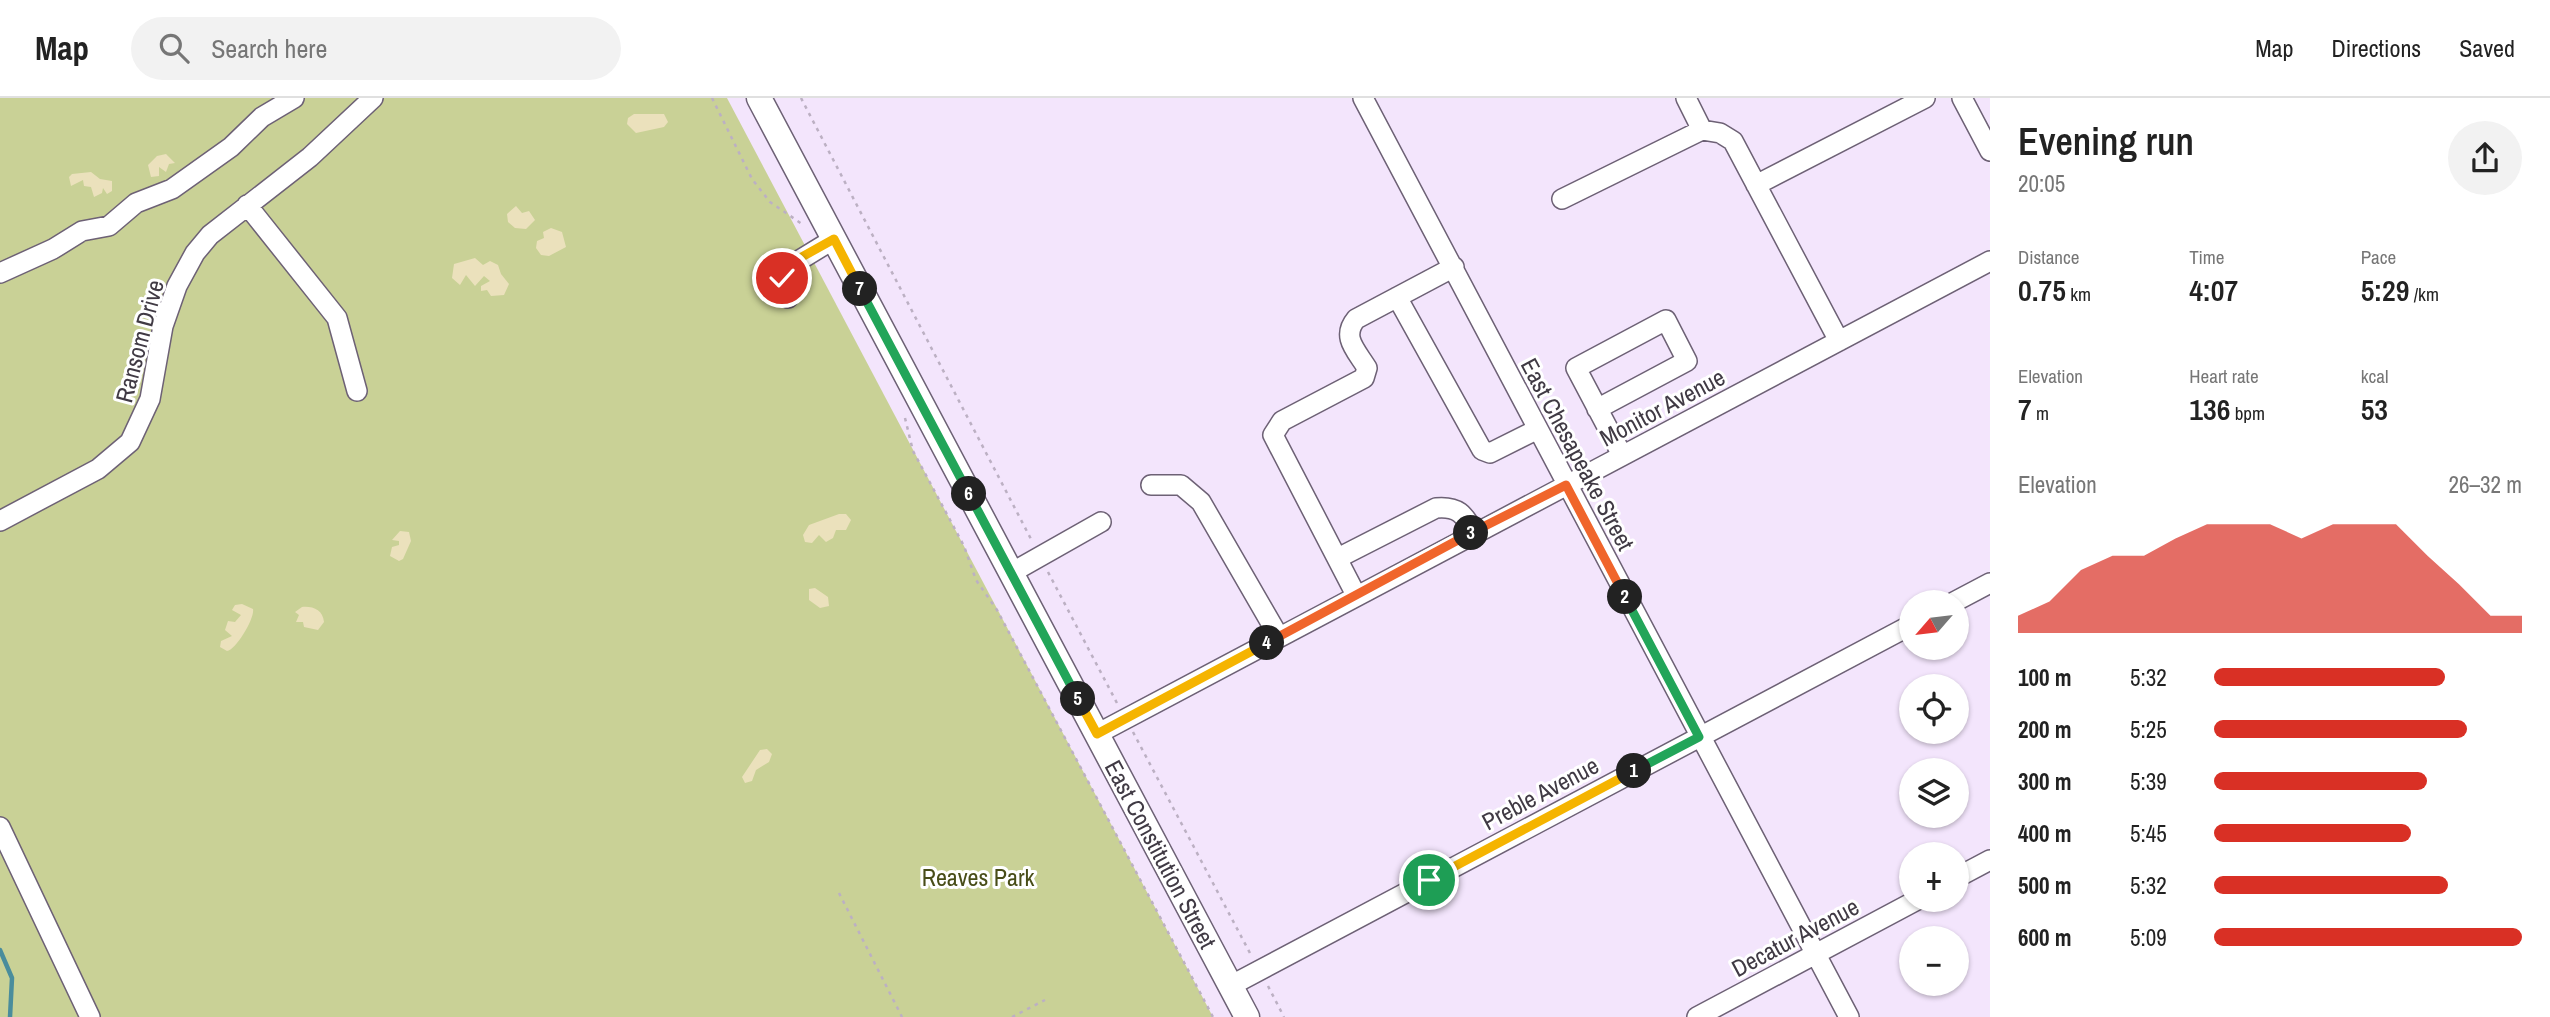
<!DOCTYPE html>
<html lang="en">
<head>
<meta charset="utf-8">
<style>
  :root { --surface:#fff; --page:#f2f2f2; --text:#222; --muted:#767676; --line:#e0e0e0; --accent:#d93025 }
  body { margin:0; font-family:"Archivo Narrow",sans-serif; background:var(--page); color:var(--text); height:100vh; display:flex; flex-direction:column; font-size:26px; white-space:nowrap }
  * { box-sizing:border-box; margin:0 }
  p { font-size:23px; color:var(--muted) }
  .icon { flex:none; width:38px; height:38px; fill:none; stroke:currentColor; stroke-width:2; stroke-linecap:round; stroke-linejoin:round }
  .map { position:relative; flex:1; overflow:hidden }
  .panel { display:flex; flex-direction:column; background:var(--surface); width:560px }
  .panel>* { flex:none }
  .needle { width:46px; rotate:242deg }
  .controls { position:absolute; left:1899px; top:492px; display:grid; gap:14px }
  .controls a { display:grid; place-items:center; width:70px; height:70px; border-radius:50%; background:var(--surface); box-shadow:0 2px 5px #0004; font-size:35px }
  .pin { position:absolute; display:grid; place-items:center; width:60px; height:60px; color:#fff; margin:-30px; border:4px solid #fff; border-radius:50%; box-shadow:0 2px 7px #0007 }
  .km { position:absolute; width:35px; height:35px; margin:-18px; border-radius:50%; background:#222; color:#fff; font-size:19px; line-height:35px; text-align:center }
  .round { display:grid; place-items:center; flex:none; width:74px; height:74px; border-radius:37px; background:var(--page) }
  .summary { display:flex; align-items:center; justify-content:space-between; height:119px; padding:0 28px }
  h1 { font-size:38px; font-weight:600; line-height:52px }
  .figures { display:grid; grid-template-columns:repeat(3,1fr); gap:10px; height:119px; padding:7px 28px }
  .figures div { display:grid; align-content:center }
  .figures b { font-size:30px; font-weight:600 }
  .figures small { font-size:19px; font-weight:400 }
  .figures p { font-size:19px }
  .chart { height:196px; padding:14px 28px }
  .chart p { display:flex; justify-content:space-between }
  .chart svg { width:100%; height:126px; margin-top:7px; fill:var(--accent); opacity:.7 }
  ul { padding:0 28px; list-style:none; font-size:23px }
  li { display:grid; grid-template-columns:112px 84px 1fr; align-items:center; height:52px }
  li i { height:18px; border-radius:9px; background:var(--accent) }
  header { display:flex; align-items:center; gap:42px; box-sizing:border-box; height:98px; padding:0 35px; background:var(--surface); border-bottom:2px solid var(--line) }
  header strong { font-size:33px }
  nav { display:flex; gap:38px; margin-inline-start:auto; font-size:24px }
  .search { width:490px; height:63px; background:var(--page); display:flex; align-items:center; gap:18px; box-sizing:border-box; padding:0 24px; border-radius:38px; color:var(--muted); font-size:26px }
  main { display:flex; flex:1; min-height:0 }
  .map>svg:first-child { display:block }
</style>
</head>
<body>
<header>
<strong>Map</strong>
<div class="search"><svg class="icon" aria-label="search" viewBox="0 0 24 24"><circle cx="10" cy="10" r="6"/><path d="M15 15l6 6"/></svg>Search here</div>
<nav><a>Map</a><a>Directions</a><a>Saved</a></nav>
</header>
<main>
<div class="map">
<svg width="1990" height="919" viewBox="0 0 1990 919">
  <rect width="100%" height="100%" fill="#f3e5fc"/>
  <path fill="#c9d196" d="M0 0H727L1213 919H0Z"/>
  <path fill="#ebe1bc" d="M634 16H664L668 24 664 29 636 35 627 26 628 20Z
    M166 56 175 65 169 66 166 74 159 69V78L151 79 148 67 157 58Z
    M91 74 100 81 112 83V93L107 96 103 90 102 95 94 99 91 89 84 88 83 82 71 88 69 79 72 76Z
    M516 108 522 115 529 113 535 122 526 131 515 130 508 124 507 116Z
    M551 130 562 134 566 149 549 158 541 157 536 150 537 143 544 140 543 134Z
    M475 160 483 167 490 163 498 167 501 176 509 186 504 197 491 198 487 192 481 193V188L490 183 484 178 475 188 466 177 460 187 452 180 454 166Z
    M839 416H846L851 422 846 432H836L833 440 826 444 819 437 812 445 805 444 803 437 809 427Z
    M400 433 409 434 411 443 403 461 399 463 390 458 392 449 399 447V443L392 442Z
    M815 490 828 499 829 508 820 510 809 502V491Z
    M242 506 253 511C255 520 236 552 227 553L220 549 221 543 232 538 225 532 228 523 235 524 241 517 232 512 235 507Z
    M302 509C313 508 323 512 324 524L318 532 304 529 303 524H296L299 517 295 514Z
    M767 651 772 656 769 664 756 672 752 683 745 685 742 679 760 652Z"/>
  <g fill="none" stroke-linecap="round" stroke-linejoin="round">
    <path stroke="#4a8d9c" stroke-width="4.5" d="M0 852 12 880 10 919"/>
    <g stroke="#6d6175" stroke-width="22">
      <path id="minor" d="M1363 0 1849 919
        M1686 0 1702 32
        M1962 0 1990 53
        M1756 87 1925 0
        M1562 101 1702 32 1720 35 1733 43 1839 243
        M247 107 337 220 357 293
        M0 175 53 151 82 133 109 128 136 105 172 91 231 49 262 19 294 0
        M1397 199 1482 352 1490 355 1536 332
        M788 200 782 180 785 171 834 141
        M1597 311 1687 263 1666 222 1576 270 1622 357
        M1151 387H1181L1201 404 1279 539
        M0 423 98 371 130 344 150 301 163 228 177 188 195 155 210 137 310 59 373 0
        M1338 460 1436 410C1458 408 1464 416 1474 434
        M1011 475 1101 424
        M1356 497 1273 337 1282 323 1364 280 1367 270C1356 252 1341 239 1356 221L1454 169
        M1954 504 1990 485
        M1097 636 1990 163
        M0 729 90 919
        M1956 780 1990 762
        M1230 888 1911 527
        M1697 919 1917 802"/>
    </g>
    <g stroke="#6d6175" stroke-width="27">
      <path id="major" d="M759 0 1247 919"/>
    </g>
    <path stroke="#bcb0c3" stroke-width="2.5" stroke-dasharray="3.5 5" stroke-linecap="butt" d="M712 0 752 81 770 104 802 126
      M801 0 1032 443
      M905 320 913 353 964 448 976 482 997 512 1213 919
      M1048 474 1118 607
      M1133 634 1251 857
      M839 795 902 919
      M1268 888 1284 919
      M1012 919 1045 902"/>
    <use href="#minor" stroke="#fff" stroke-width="19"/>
    <use href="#major" stroke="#fff" stroke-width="24"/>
  </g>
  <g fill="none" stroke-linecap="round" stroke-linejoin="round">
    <g stroke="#fff" stroke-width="14">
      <path id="split-1" d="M1429 782 1634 673"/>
    </g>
    <g stroke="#fff" stroke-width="14">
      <path id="split-2" d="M1625 499 1699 639 1634 673"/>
    </g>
    <g stroke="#fff" stroke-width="14">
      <path id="split-3" d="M1471 435 1566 387 1625 499"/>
    </g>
    <g stroke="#fff" stroke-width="14">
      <path id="split-4" d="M1267 545 1471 435"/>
    </g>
    <g stroke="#fff" stroke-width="14">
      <path id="split-5" d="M1078 601 1097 636 1267 545"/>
    </g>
    <g stroke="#fff" stroke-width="14">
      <path id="split-6" d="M969 396 1078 601"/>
    </g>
    <g stroke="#fff" stroke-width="14">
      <path id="split-7" d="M860 191 969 396"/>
    </g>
    <g stroke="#fff" stroke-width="14">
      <path id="split-8" d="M782 180 791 165 834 141 860 191"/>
    </g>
    <use href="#split-1" stroke="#f5b400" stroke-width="9"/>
    <use href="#split-2" stroke="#22a559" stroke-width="9"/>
    <use href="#split-3" stroke="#f0652b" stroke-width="9"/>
    <use href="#split-4" stroke="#f0652b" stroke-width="9"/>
    <use href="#split-5" stroke="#f5b400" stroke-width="9"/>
    <use href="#split-6" stroke="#22a559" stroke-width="9"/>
    <use href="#split-7" stroke="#22a559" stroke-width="9"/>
    <use href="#split-8" stroke="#f5b400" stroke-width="9"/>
  </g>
  <g text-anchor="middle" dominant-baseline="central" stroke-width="6" stroke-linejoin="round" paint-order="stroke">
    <g font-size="24" fill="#403a44" stroke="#fff">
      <text transform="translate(139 243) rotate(-75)">Ransom Drive</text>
      <text transform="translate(1662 309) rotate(-28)">Monitor Avenue</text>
      <text transform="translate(1578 356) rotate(62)">East Chesapeake Street</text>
      <text transform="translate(1540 695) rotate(-28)">Preble Avenue</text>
      <text transform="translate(1161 756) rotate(62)">East Constitution Street</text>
      <text transform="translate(1795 839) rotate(-28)">Decatur Avenue</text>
    </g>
    <g font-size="24" fill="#484d18" stroke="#fff">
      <text x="978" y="779">Reaves Park</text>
    </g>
  </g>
</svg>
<div class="controls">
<a><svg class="needle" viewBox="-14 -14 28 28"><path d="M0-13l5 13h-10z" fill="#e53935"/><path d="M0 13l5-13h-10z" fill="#767676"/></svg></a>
<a><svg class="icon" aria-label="locate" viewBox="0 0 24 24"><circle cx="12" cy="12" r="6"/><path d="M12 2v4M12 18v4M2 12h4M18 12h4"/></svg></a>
<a><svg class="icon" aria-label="layers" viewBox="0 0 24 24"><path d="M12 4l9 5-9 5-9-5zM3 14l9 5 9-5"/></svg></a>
<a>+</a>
<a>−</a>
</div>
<div class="pin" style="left:1429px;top:782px;background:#1e9e55"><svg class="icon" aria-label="arrive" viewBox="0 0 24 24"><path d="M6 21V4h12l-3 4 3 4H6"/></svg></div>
<div class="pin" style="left:782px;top:180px;background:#d93025"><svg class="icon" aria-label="check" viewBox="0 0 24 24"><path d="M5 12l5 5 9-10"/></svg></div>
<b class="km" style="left:1634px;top:673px">1</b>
<b class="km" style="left:1625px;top:499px">2</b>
<b class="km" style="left:1471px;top:435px">3</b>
<b class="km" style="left:1267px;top:545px">4</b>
<b class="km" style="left:1078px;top:601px">5</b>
<b class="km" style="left:969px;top:396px">6</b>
<b class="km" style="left:860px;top:191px">7</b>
</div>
<section class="panel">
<div class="summary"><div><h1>Evening run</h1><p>20:05</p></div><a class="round"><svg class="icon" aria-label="share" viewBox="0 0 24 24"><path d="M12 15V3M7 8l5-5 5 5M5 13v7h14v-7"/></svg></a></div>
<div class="figures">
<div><p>Distance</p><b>0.75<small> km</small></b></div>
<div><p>Time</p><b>4:07</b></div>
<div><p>Pace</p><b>5:29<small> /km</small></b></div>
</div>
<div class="figures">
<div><p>Elevation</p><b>7<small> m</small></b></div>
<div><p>Heart rate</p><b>136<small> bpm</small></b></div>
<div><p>kcal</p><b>53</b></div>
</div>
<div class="chart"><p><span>Elevation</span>26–32 m</p>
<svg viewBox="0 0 160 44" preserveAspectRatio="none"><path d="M0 44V38L10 33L20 22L30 17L40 17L50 11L60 6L70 6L80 6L90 11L100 6L110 6L120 6L130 17L140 27L150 38L160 38V44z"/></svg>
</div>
<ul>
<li><b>100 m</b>5:32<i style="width:75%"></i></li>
<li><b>200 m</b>5:25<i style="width:82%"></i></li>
<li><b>300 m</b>5:39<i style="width:69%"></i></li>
<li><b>400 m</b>5:45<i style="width:64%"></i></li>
<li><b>500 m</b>5:32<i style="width:76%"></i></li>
<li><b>600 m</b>5:09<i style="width:100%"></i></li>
</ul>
</section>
</main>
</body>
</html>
